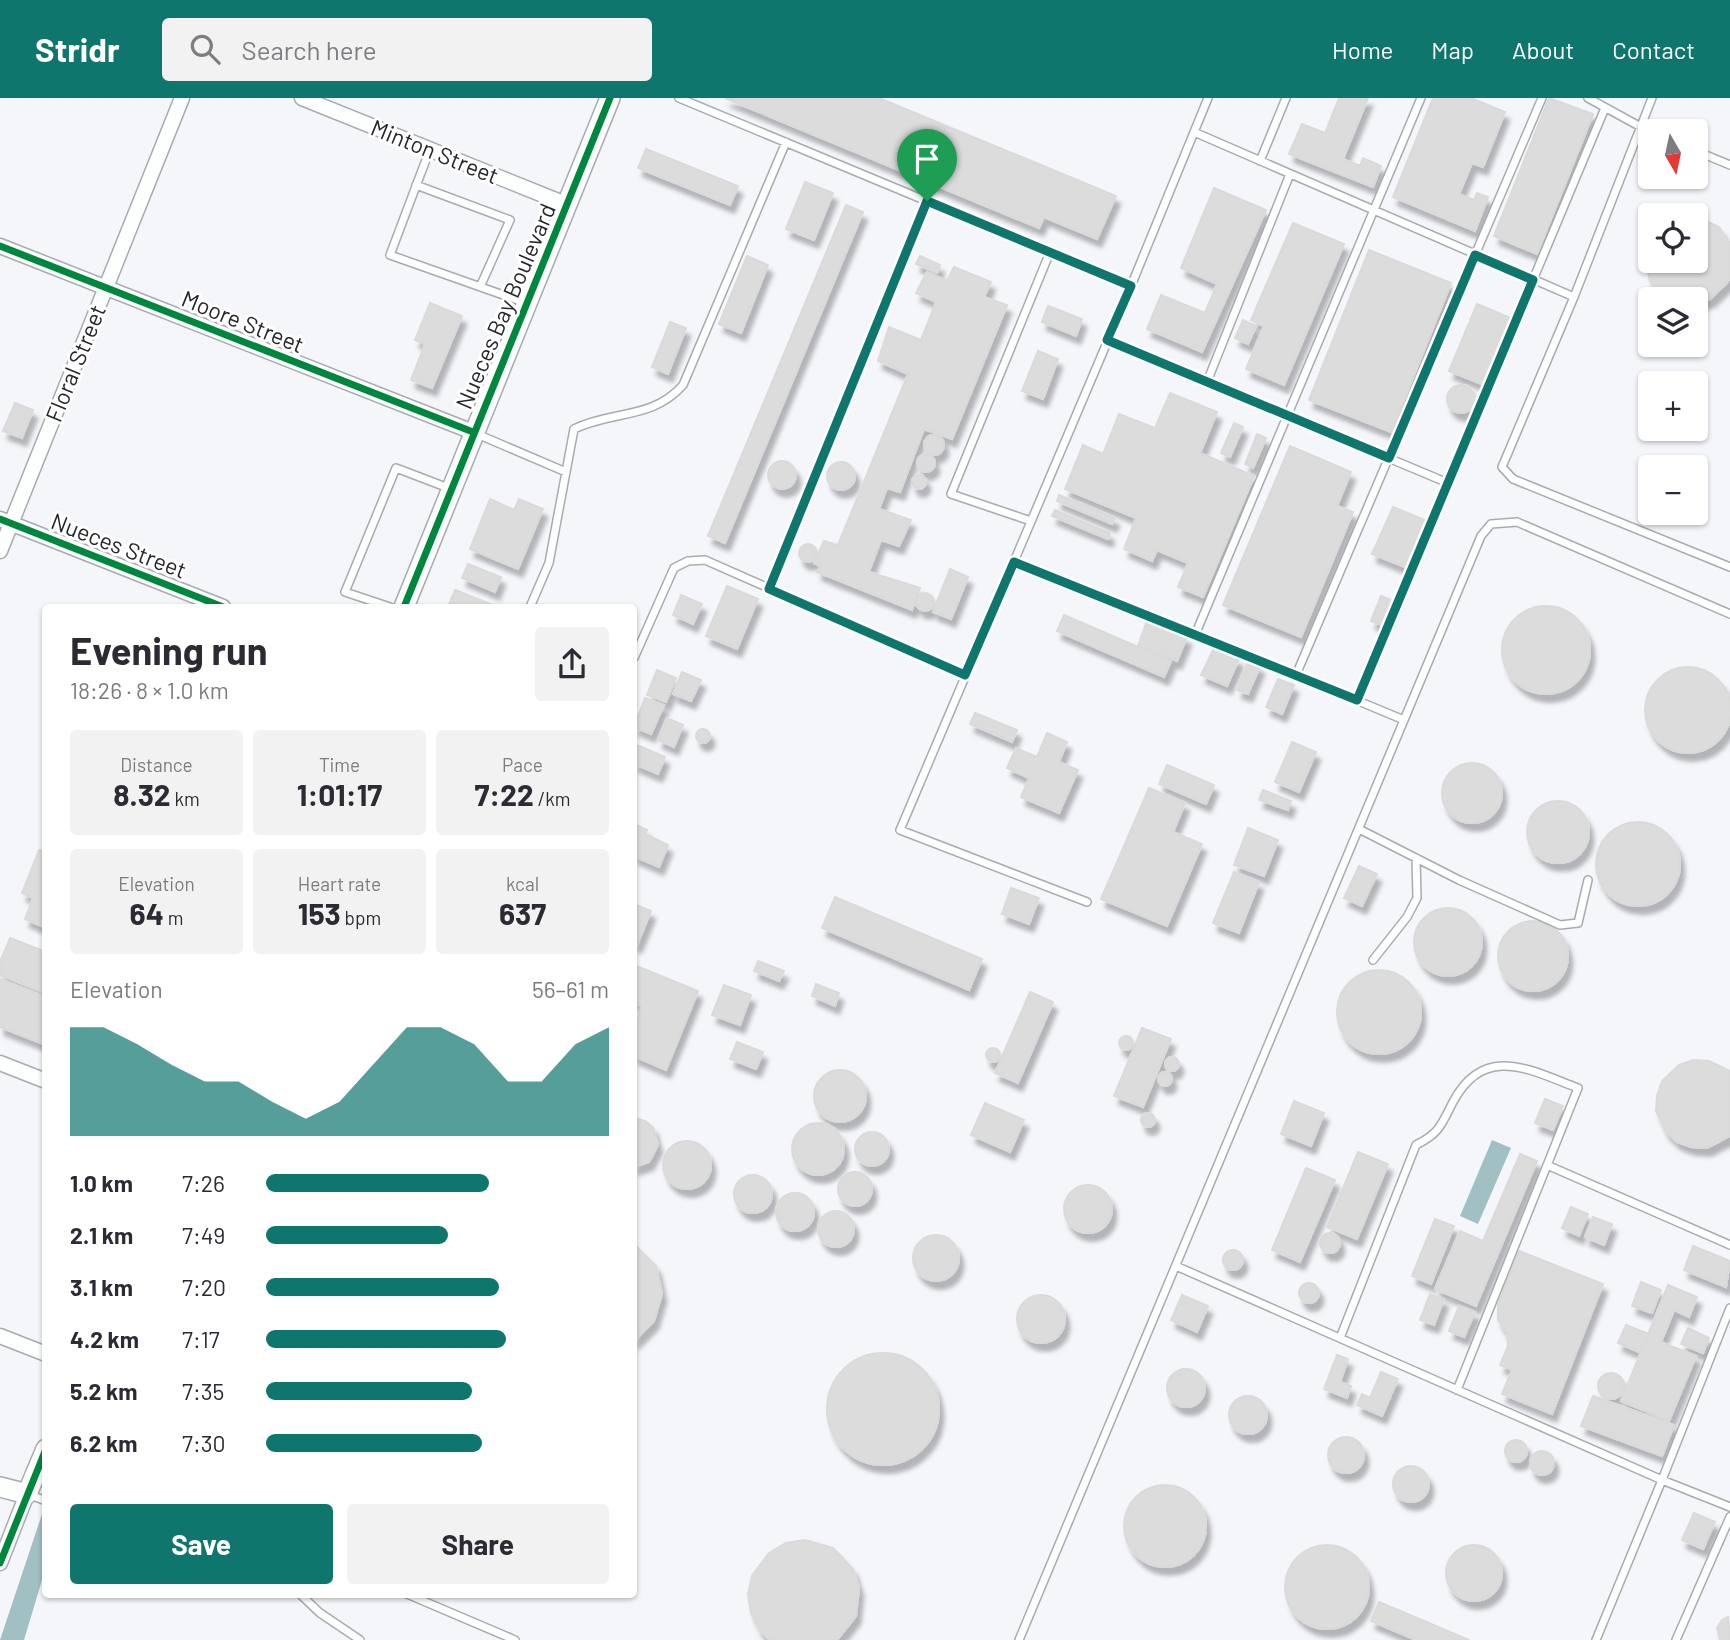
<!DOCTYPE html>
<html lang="en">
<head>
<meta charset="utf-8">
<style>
  :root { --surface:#fff; --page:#f2f2f3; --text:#2b2b33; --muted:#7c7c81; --accent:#0f766e }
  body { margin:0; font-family:Barlow,sans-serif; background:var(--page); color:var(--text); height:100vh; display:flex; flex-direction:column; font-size:26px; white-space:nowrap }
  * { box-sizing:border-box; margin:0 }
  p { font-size:23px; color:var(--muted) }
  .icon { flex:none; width:38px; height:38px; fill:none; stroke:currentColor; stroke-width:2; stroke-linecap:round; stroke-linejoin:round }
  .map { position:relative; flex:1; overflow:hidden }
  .sheet { position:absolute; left:42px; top:506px; width:595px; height:994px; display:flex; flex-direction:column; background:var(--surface); border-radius:7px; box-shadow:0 2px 5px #0004 }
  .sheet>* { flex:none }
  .needle { width:46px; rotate:171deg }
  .fabs { position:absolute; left:1638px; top:21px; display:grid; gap:14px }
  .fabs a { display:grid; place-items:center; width:70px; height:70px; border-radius:7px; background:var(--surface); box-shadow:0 2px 5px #0004; font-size:35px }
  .pin { position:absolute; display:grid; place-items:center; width:60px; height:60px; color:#fff; margin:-72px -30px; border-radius:50% 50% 50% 0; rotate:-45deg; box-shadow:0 0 7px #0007 }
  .pin .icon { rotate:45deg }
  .round { display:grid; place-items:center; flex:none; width:74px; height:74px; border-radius:7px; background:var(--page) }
  .headline { display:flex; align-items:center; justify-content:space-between; height:119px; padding:0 28px }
  h1 { font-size:38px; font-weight:700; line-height:52px }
  .figures { display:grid; grid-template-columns:repeat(3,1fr); gap:10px; height:119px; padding:7px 28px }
  .figures div { display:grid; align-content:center; border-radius:7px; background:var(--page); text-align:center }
  .figures b { font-size:30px; font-weight:700 }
  .figures small { font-size:19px; font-weight:400 }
  .figures p { font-size:19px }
  .chart { height:196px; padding:14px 28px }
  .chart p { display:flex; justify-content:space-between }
  .chart svg { width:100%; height:126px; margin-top:7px; fill:var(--accent); opacity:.7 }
  .button { display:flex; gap:14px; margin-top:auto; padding:14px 28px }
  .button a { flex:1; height:80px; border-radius:7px; background:var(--accent); color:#fff; font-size:28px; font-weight:700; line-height:80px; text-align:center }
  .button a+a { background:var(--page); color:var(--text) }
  ul { padding:0 28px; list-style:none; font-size:23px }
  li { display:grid; grid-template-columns:112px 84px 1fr; align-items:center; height:52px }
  li i { height:18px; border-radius:9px; background:var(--accent) }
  header { display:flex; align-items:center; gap:42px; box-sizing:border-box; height:98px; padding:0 35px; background:var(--accent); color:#fff }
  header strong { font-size:33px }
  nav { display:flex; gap:38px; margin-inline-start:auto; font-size:24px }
  .search { width:490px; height:63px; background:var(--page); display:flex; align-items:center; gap:18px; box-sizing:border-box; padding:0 24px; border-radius:7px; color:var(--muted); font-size:26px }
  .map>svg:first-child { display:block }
</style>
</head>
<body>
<header>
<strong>Stridr</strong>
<div class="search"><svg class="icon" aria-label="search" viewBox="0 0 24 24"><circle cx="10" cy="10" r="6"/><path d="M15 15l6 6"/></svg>Search here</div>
<nav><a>Home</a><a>Map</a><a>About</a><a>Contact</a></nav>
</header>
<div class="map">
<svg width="1730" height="1542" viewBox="0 0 1730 1542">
  <defs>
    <filter id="shadow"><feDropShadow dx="4.5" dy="8" stdDeviation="2" flood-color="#0004"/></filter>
  </defs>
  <rect width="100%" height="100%" fill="#f4f6fa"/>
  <path fill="#a1c0c3" d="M1492 1042 1511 1050 1478 1126 1460 1118Z
    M45 1407V1472L24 1542H0Z"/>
  <path fill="#dcdcdd" stroke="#dadadb" stroke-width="2" filter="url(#shadow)" d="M725 0H879L1116 98 1097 141 1044 119 1039 130Z
    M1339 0H1368L1343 61 1360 68 1363 60 1381 68 1373 89 1289 56 1302 26 1325 35Z
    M1433 0H1471L1505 14 1483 69 1472 65 1459 96 1474 102 1477 95 1488 99 1475 133 1393 99Z
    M1549 0 1593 16 1537 156 1494 138Z
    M646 51 738 88 730 107 638 70Z
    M805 84 833 95 814 142 786 131Z
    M1214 90 1266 112 1202 254 1147 231 1161 197 1205 215 1217 186 1181 170Z
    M846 107 863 114 725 445 708 438Z
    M1696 118 1719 129 1730 145V179L1727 185 1710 201 1696 205V201H1670L1660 195 1650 183 1645 161 1650 142V163H1696Z
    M1293 125 1344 146 1284 287 1246 271 1264 228 1251 222Z
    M1369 152 1451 185 1391 334 1309 302Z
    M747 158 768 167 741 235 719 226Z
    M920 158 940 167 937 175 916 166Z
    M954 169 991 184 984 199 1007 207 952 341 924 331 900 394 887 390 879 411 911 422 899 448 881 442 869 474 920 490 912 512 817 474 820 468 814 465 824 443 838 447 908 276 878 263 889 229 921 242 936 204 916 195 927 174 947 183Z
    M430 205 462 218 432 290 411 282 425 246 415 242Z
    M1477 206 1511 220 1484 287 1449 273Z
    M1048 208 1082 221 1076 238 1042 224Z
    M1243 222 1256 228 1248 246 1235 240Z
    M670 224 686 230 668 276 652 269Z
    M1038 253 1058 261 1043 301 1022 293Z
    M1447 301a14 14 0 1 1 28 0a14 14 0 1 1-28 0Z
    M1170 295 1217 314 1200 355 1254 378 1203 499 1178 489 1188 465 1157 452 1152 463 1124 451 1136 420 1065 391 1083 347 1103 356 1119 316 1155 330Z
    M15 305 33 312 22 340 3 333Z
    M1234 325 1243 329 1230 359 1221 355Z
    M1257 336 1266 340 1253 370 1245 366Z
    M924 347a10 10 0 1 1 20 0a10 10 0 1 1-20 0Z
    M1290 348 1351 374 1337 408 1353 414 1301 539 1223 507Z
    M917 365a9 9 0 1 1 18 0a9 9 0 1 1-18 0Z
    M768 377a14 14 0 1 1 28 0a14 14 0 1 1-28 0Z
    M827 378a14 14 0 1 1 28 0a14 14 0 1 1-28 0Z
    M912 384a7 7 0 1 1 14 0a7 7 0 1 1-14 0Z
    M1059 397 1115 420 1112 426 1057 403Z
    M490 401 514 412 519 401 543 411 518 471 470 451Z
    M1393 409 1427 423 1407 470 1372 456Z
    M1055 412 1110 435 1108 441 1052 418Z
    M799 455a9 9 0 1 1 18 0a9 9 0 1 1-18 0Z
    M468 466 501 479 495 494 462 480Z
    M950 471 968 479 951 521 933 514Z
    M727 488 758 501 737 551 706 538Z
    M455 492 498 509H448Z
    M916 504a9 9 0 1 1 18 0a9 9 0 1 1-18 0Z
    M681 497 702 506 693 526 673 517Z
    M1381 498 1394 503 1384 528 1371 523Z
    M1502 552a44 44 0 1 1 88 0a44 44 0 1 1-88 0Z
    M1064 517 1171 563 1164 579 1057 533Z
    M1147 523 1187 539 1177 563 1138 548Z
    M1214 550 1239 561 1227 588 1201 577Z
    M1248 563 1260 568 1248 596 1237 592Z
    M1645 612a43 43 0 1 1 86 0a43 43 0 1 1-86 0Z
    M657 572 676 580 666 604 647 597Z
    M682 574 701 582 691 603 673 596Z
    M1278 581 1294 587 1282 616 1266 609Z
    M645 600 664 607 651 636 634 629Z
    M975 615 1017 632 1012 644 970 626Z
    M667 620 683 627 674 649 658 642Z
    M696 638a7 7 0 1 1 14 0a7 7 0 1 1-14 0Z
    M1047 635 1067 644 1059 664 1078 672 1059 715 1021 699 1029 680 1007 670 1016 650 1037 659Z
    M1292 644 1316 654 1299 694 1275 684Z
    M637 647 665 659 658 676 634 666Z
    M1442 695a30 30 0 1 1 60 0a30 30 0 1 1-60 0Z
    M1167 667 1214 687 1206 706 1159 686Z
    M1149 690 1185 705 1173 734 1202 746 1167 828 1101 801Z
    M1263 692 1291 703 1288 712 1259 702Z
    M1527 734a31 31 0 1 1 62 0a31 31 0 1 1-62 0Z
    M1596 766a42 42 0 1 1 84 0a42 42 0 1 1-84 0Z
    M634 726 647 732 645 736 668 747 659 769 634 758Z
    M1248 730 1278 742 1264 778 1234 767Z
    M39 752 46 755V830L25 821 33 800 22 795Z
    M1359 768 1377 776 1362 808 1344 800Z
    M1234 774 1259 784 1239 835 1213 825Z
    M1011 790 1039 800 1029 826 1002 816Z
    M835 799 982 861 969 892 822 830Z
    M634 806 651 813 637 847 634 846Z
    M1414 844a34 34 0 1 1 68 0a34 34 0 1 1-68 0Z
    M1498 858a35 35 0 1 1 70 0a35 35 0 1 1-70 0Z
    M10 840 46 854 45 895 0 877V864Z
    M758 863 784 873 779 883 754 873Z
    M634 867 698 893 666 972 634 958V931L642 908 634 905Z
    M1337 914a42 42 0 1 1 84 0a42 42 0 1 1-84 0Z
    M0 881 46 899V947L0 929Z
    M816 886 839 895 835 908 812 898Z
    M724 887 751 897 740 927 712 917Z
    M1030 894 1053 904 1018 985 995 975Z
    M1142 930 1171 941 1143 1009 1114 998Z
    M1119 945a7 7 0 1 1 14 0a7 7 0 1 1-14 0Z
    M737 944 763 954 756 971 730 961Z
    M986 957a7 7 0 1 1 14 0a7 7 0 1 1-14 0Z
    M1165 966a7 7 0 1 1 14 0a7 7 0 1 1-14 0Z
    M1693 962 1709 963 1730 973V1038L1707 1050 1691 1049 1677 1044 1666 1034 1656 1013 1657 998 1662 983 1679 967Z
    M814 998a26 26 0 1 1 52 0a26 26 0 1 1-52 0Z
    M1158 981a7 7 0 1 1 14 0a7 7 0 1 1-14 0Z
    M1545 1001 1563 1008 1553 1032 1535 1025Z
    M1294 1003 1324 1015 1311 1048 1281 1036Z
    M985 1005 1024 1022 1010 1054 971 1037Z
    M1141 1022a7 7 0 1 1 14 0a7 7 0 1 1-14 0Z
    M634 1020 645 1023 653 1029 658 1047 649 1064 634 1069Z
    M792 1051a26 26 0 1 1 52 0a26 26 0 1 1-52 0Z
    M855 1051a17 17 0 1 1 34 0a17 17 0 1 1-34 0Z
    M663 1067a24 24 0 1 1 48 0a24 24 0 1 1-48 0Z
    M1358 1054 1388 1066 1357 1141 1327 1129Z
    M1520 1056 1537 1063 1476 1208 1435 1191 1460 1133 1483 1143Z
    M1306 1070 1335 1082 1300 1164 1272 1152Z
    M838 1091a17 17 0 1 1 34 0a17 17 0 1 1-34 0Z
    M734 1096a19 19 0 1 1 38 0a19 19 0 1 1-38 0Z
    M1064 1111a24 24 0 1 1 48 0a24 24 0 1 1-48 0Z
    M776 1114a19 19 0 1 1 38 0a19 19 0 1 1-38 0Z
    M1571 1109 1588 1116 1579 1138 1562 1130Z
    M818 1131a18 18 0 1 1 36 0a18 18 0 1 1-36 0Z
    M1593 1119 1612 1126 1604 1147 1585 1139Z
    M1435 1121 1454 1128 1431 1186 1412 1178Z
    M1320 1145a10 10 0 1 1 20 0a10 10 0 1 1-20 0Z
    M913 1160a23 23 0 1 1 46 0a23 23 0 1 1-46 0Z
    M634 1146 656 1168 662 1196 654 1223 634 1243Z
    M1693 1148 1730 1163 1726 1189 1684 1172Z
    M1223 1162a10 10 0 1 1 20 0a10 10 0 1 1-20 0Z
    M1519 1153 1603 1186 1552 1316 1502 1296 1512 1272 1500 1267 1508 1248 1507 1235 1498 1222V1206Z
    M1641 1184 1661 1192 1652 1215 1632 1208Z
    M1299 1195a10 10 0 1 1 20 0a10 10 0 1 1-20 0Z
    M1668 1187 1697 1199 1689 1219 1674 1212 1661 1244 1696 1258 1669 1323 1621 1303Z
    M1430 1196 1444 1201 1434 1227 1420 1222Z
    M1017 1221a24 24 0 1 1 48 0a24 24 0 1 1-48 0Z
    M1182 1197 1208 1208 1197 1234 1171 1222Z
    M1459 1208 1475 1214 1464 1239 1449 1233Z
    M1626 1227 1649 1236 1641 1255 1618 1245Z
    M1688 1230 1709 1240 1703 1255 1681 1246Z
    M827 1311a56 56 0 1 1 112 0a56 56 0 1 1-112 0Z
    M1337 1257 1348 1261 1340 1284 1351 1288 1347 1300 1324 1291Z
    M1167 1290a19 19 0 1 1 38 0a19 19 0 1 1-38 0Z
    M1381 1274 1398 1281 1382 1318 1357 1307 1362 1296 1370 1300Z
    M1598 1288a13 13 0 1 1 26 0a13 13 0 1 1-26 0Z
    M1229 1317a19 19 0 1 1 38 0a19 19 0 1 1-38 0Z
    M1593 1298 1674 1327 1662 1358 1581 1328Z
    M1328 1357a18 18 0 1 1 36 0a18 18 0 1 1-36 0Z
    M1505 1353a11 11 0 1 1 22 0a11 11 0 1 1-22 0Z
    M1530 1365a12 12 0 1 1 24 0a12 12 0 1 1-24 0Z
    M1393 1386a18 18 0 1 1 36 0a18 18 0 1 1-36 0Z
    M1124 1428a41 41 0 1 1 82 0a41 41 0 1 1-82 0Z
    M1694 1415 1715 1424 1703 1451 1682 1442Z
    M805 1442 833 1450 853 1471 859 1490 856 1518 837 1542H770L760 1533 751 1515 748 1496 752 1478 769 1455 786 1445Z
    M1285 1489a42 42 0 1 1 84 0a42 42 0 1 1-84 0Z
    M1446 1475a28 28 0 1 1 56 0a28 28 0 1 1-56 0Z
    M1379 1504 1469 1542H1416L1371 1523Z
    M1728 1519 1730 1542H1720L1717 1530 1722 1522Z"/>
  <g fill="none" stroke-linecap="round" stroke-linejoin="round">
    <g stroke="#a9abae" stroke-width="10">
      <path id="service" d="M679 0 1131 188 900 732 1087 804
        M1588 0 1650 34
        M1194 34 1574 199 1502 369 1513 381 1730 469
        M430 51 390 157 526 205
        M1696 53 1730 67
        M1260 63 1286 0
        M416 87 510 122 480 189
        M1131 188 1208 0
        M1574 199 1652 0
        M1107 242 1448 385
        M1207 284 1290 76
        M477 336 566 374
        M1031 423 951 396 1050 154
        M1014 464 1296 577 1542 0
        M769 491 927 103
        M390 509 345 494 396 370 451 391
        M530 509 549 465 574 331C613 312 652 322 683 287L786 44
        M1195 537 1421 0
        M634 560 674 470 688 463 705 462 966 577
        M1296 577 1404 622
        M1357 602 1605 10
        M1359 731 1459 782 1560 827 1578 825 1588 782
        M1373 862 1407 819 1417 800 1416 760
        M1547 1067 1730 1147
        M1176 1168 1662 1382 1596 1542
        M1730 1210 1662 1382 1730 1409
        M1340 1240 1416 1047C1440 1035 1441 1027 1453 1004 1484 945 1530 972 1578 990L1457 1292
        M28 1396 46 1403
        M300 1496 320 1515 360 1542
        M407 1496 515 1542
        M1019 1542 1481 438 1491 426 1517 424 1730 516
        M1676 1542 1730 1419"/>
    </g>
    <g stroke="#a9abae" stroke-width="17">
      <path id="minor" d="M302 0 568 107
        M0 148 473 334
        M0 421 223 509
        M0 453 182 0
        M0 965 46 983
        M0 1238 46 1256
        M0 1465 27 1396"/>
    </g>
    <g stroke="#a9abae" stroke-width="22">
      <path id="tertiary" d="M404 509 610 0
        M0 1389 27 1396 46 1351"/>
    </g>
    <use href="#service" stroke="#fdfefe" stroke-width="7"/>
    <use href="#minor" stroke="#fdfefe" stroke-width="14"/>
    <use href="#tertiary" stroke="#fdfefe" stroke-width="19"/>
    <g stroke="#fff" stroke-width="11">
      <path id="cycleway" d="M0 148 473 334
        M0 421 223 509
        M404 509 610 0
        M0 1465 46 1351"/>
    </g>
    <use href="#cycleway" stroke="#00873e" stroke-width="7"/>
  </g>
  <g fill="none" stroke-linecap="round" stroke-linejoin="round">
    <g stroke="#fff" stroke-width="14">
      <path id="route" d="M927 103 1131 188 1107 242 1389 360 1475 157 1533 182 1357 602 1014 464 965 577 769 491Z"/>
    </g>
    <use href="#route" stroke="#0f766e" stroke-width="9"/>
  </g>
  <g text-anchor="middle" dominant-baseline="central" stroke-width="6" stroke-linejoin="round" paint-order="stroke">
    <g font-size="23" fill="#25272a" stroke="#fff">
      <text transform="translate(435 53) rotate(22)">Minton Street</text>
      <text transform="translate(505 208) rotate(-67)">Nueces Bay Boulevard</text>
      <text transform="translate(243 223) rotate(22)">Moore Street</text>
      <text transform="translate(75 265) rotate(-68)">Floral Street</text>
      <text transform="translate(119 447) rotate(21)">Nueces Street</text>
    </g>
  </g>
</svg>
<div class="fabs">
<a><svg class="needle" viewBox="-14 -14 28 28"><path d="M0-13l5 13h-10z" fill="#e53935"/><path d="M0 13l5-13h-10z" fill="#7c7c81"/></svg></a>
<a><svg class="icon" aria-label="locate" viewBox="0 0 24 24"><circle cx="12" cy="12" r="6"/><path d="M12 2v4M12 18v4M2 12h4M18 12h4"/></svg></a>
<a><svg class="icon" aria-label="layers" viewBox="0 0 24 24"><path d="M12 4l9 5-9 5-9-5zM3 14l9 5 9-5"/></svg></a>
<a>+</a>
<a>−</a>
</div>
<div class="pin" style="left:927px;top:103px;background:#1e9e55"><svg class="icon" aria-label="arrive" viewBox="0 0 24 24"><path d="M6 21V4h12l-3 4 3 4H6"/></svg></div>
<section class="sheet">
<div class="headline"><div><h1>Evening run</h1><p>18:26 · 8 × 1.0 km</p></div><a class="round"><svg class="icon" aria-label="share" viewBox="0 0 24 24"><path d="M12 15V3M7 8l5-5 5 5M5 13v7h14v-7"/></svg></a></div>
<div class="figures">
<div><p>Distance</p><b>8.32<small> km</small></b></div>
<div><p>Time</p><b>1:01:17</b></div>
<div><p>Pace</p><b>7:22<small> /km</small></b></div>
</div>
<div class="figures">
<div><p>Elevation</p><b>64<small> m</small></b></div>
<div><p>Heart rate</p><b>153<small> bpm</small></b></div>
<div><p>kcal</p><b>637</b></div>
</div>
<div class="chart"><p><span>Elevation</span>56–61 m</p>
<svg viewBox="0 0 160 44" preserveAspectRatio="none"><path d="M0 44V6L10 6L20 12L30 19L40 25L50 25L60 32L70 38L80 32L90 19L100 6L110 6L120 12L130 25L140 25L150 12L160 6V44z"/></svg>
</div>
<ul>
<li><b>1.0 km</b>7:26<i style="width:65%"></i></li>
<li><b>2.1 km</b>7:49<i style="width:53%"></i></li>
<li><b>3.1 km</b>7:20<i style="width:68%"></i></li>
<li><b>4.2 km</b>7:17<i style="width:70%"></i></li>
<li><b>5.2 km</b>7:35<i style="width:60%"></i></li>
<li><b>6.2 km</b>7:30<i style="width:63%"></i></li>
</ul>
<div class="button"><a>Save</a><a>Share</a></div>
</section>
</div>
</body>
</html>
